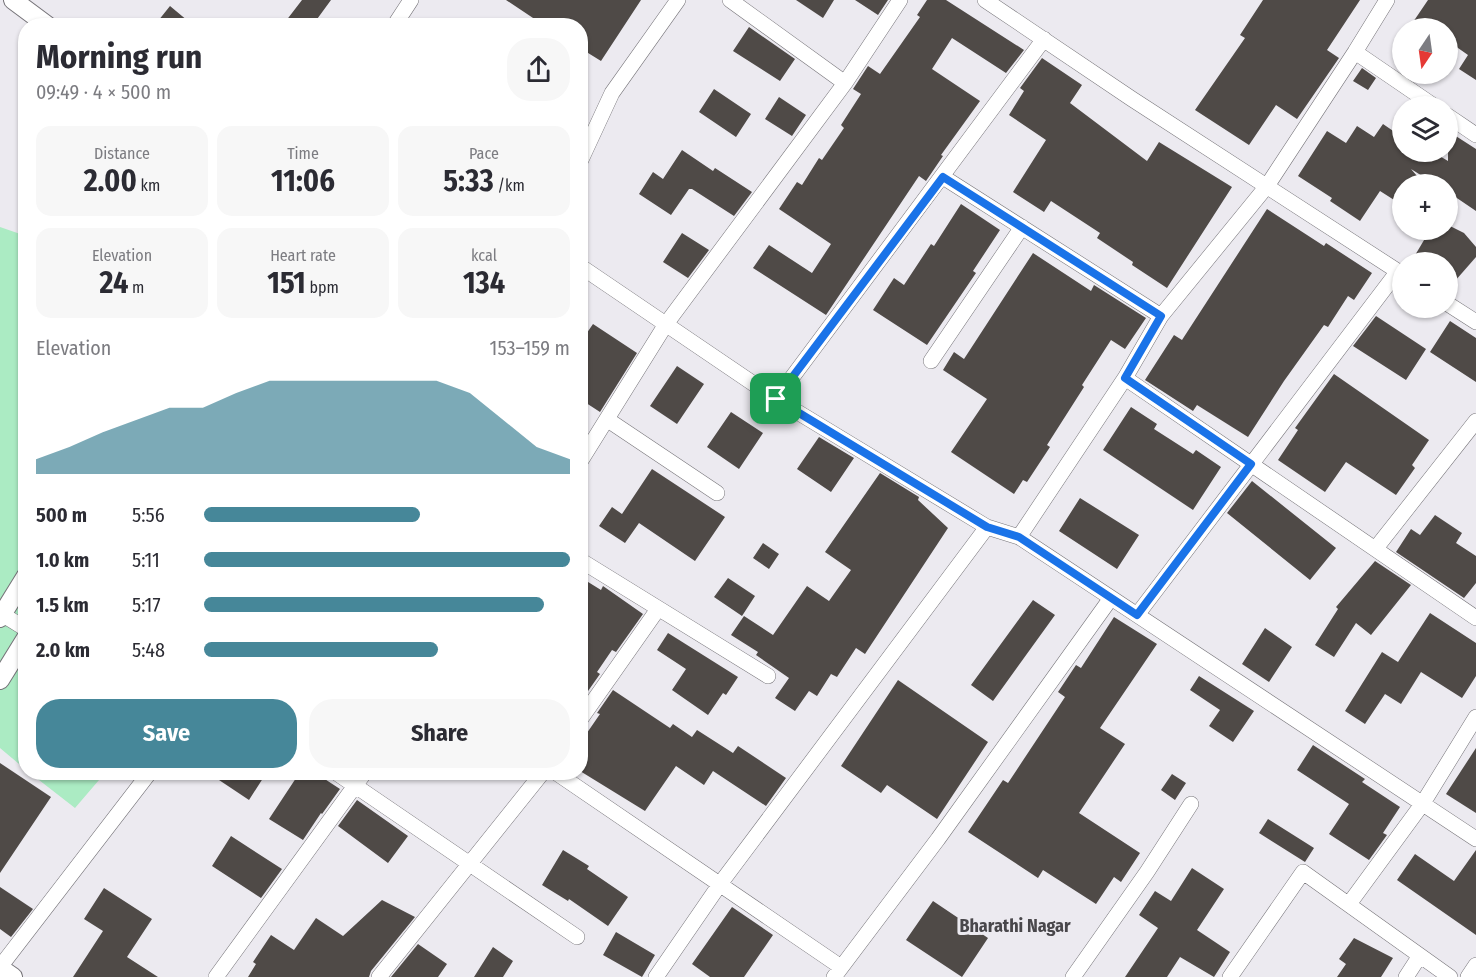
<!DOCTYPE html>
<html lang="en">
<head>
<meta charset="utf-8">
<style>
  :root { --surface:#fff; --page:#f7f7f7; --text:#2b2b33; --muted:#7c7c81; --accent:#468799 }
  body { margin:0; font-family:"Fira Sans Condensed",sans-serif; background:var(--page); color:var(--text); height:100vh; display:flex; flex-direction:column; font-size:22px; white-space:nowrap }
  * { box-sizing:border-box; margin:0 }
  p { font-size:20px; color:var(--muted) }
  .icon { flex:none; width:33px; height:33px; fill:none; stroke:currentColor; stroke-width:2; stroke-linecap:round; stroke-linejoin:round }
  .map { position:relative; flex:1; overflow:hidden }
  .sheet { position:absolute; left:18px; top:18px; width:570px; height:762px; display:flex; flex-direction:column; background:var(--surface); border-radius:24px; box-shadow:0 2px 4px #0004 }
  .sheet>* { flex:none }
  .needle { width:39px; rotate:193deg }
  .fabs { position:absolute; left:1392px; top:18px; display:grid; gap:12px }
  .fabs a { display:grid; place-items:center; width:66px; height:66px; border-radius:50%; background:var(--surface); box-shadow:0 2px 4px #0004; font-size:30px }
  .pin { position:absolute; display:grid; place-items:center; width:51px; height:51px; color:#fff; margin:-26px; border-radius:12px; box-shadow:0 3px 9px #0006 }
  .round { display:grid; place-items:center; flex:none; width:63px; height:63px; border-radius:24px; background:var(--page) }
  .headline { display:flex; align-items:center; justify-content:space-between; height:102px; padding:0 18px }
  h1 { font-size:33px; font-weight:700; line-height:45px }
  .figures { display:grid; grid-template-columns:repeat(3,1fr); gap:9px; height:102px; padding:6px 18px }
  .figures div { display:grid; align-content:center; border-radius:15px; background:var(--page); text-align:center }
  .figures b { font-size:30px; font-weight:700 }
  .figures small { font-size:16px; font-weight:400 }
  .figures p { font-size:16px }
  .chart { height:168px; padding:12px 18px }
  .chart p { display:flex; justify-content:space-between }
  .chart svg { width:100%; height:108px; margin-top:6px; fill:var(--accent); opacity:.7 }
  .action { display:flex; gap:12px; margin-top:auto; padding:12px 18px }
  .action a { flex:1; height:69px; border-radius:24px; background:var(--accent); color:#fff; font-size:24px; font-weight:700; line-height:69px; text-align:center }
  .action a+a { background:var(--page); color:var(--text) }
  ul { padding:0 18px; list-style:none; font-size:20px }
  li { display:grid; grid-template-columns:96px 72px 1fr; align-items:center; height:45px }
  li i { height:15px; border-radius:8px; background:var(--accent) }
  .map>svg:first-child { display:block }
</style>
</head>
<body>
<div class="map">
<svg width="1476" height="977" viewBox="0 0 1476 977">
  <rect width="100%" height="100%" fill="#eceaf0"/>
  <path fill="#abebc3" d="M0 227 26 236 25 769 0 748Z
    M30 773H105L75 808Z"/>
  <path fill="#4f4a47" d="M302 0H331L312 26H282Z
    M506 0H641L601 61 580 48V26H545Z
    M796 0H834L823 18Z
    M855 0H888L878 15Z
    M927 0H946L1024 50 1006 73 952 38 932 69 980 101 941 155 943 156 926 181 919 176 826 315 753 268 769 245 812 273 831 244 779 209 797 182 802 185 819 158 822 160 844 128 841 125 861 94 853 89 868 66 880 74 920 17 917 15Z
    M1263 0H1360L1327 50 1339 58 1297 119 1276 105 1249 145 1195 110 1245 38 1240 35Z
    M1428 0H1476V80L1459 69 1468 55 1448 41V28H1409Z
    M170 6 194 26H154Z
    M749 27 795 59 780 81 733 51Z
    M1042 58 1082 85 1070 103 1147 161 1159 142 1232 187 1167 288 1132 265 1133 262 1097 238 1100 233 1051 201 1044 212 1013 192 1046 140 1009 115 1024 91 1020 88Z
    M1362 68 1376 78 1368 90 1353 81Z
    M714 89 751 114 736 137 699 112Z
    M779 97 806 115 792 136 765 119Z
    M1383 124 1402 137V152H1433L1448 161V131L1476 149V211L1448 192V184H1435L1411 169 1424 184H1402V205L1380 191 1360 221 1330 201 1332 198 1298 176 1327 131 1346 143 1357 126 1374 137Z
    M682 150 713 171 715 168 752 192 734 216 692 189H689L671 215 639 194 653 172 663 179Z
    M961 204 1000 230 973 271 976 273 927 345 873 310 894 278 904 285 931 244 934 246Z
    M1267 209 1324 246 1326 243 1372 273 1354 300 1348 296 1328 327 1324 325 1284 381 1248 437 1197 405 1193 411 1145 380 1174 335 1182 340Z
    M1448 225 1464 233 1476 247V257L1448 289V262H1411L1430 230H1448Z
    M682 233 709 250 688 278 663 262Z
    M1033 253 1091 291 1094 285 1146 318 1125 349 1111 340 1082 385 1084 387 1047 445 1050 447 1027 482 1023 480 1014 494 951 452 987 399 943 370 954 352 964 359Z
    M1376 316 1426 349 1406 380 1353 346Z
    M1450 321 1476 338V382L1430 352Z
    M593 324 637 353 600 412 580 399V343Z
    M677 366 704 384 677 424 650 406Z
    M1334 374 1429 440 1412 465 1415 468 1396 495 1346 462 1325 492 1278 460 1298 430 1295 428Z
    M1131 407 1157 424 1154 429 1193 454 1196 450 1221 467 1193 510 1103 450Z
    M731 412 763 433 739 469 707 447Z
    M819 437 854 458 831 492 797 469Z
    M652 469 725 517 695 561 639 523 625 543 599 526 612 507 622 514Z
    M880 473 919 497 918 500 948 528 865 654 856 648 837 677 831 674 817 696 809 691 795 711 775 698 789 678 756 655 758 652 731 635 744 616 773 635 807 586 829 601 851 570 825 552Z
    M1252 481 1336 548 1310 580 1227 513Z
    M1080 498 1139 535 1117 569 1059 531Z
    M1435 515 1462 533 1456 543 1476 556V583L1464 598 1396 552 1411 529 1420 535Z
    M763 543 779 554 769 569 753 558Z
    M1375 561 1411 585 1371 635 1356 623 1334 657 1315 645 1338 609 1336 607Z
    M580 577 601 590 603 586 643 614 616 652 612 650 597 672 600 674 581 701Z
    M728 578 755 596 742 616 714 597Z
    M1033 600 1055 615 993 701 971 685Z
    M1430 613 1476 643V676L1462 698 1421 672 1401 704 1385 694 1365 724 1345 711 1382 652 1398 662Z
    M1114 617 1157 644 1100 728 1125 744 1079 813 1140 853 1121 882 1114 877 1096 904 1043 870 1038 878 968 832 1003 780 1008 783 1065 697 1058 692 1076 665 1081 668Z
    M1265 628 1292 647 1269 682 1242 664Z
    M668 633 738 677 726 695 723 693 708 715 672 690 686 669 657 650Z
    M1199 676 1254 711 1233 742 1209 726 1220 710 1190 690Z
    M898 680 988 742 937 819 887 785 881 793 841 766Z
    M613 690 670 728 673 724 692 737 697 730 733 753 738 746 786 778 766 806 713 771 704 785 676 766 645 811 580 771V743L600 714 597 713Z
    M1313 745 1365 779 1362 782 1400 807 1383 833 1387 835 1369 860 1329 834 1349 804 1297 770Z
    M1476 748V813L1446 794Z
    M0 763 51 797 0 873Z
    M207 772H267L249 800Z
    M300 772H314L340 789 322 814 321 813 303 840 269 819Z
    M1172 774 1186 783 1175 800 1161 790Z
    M357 800 408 836 388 863 338 826Z
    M1268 819 1314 848 1305 862 1259 833Z
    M231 836 282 869 261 898 212 866Z
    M563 850 589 866 587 869 628 897 608 926 569 899 568 901 542 885Z
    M1476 850V935L1397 880 1415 854 1454 881Z
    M1192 868 1224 889 1197 930 1230 952 1214 977 1180 957 1167 977H1125L1158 928 1139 915 1155 891 1171 901Z
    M0 887 33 909 11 937 0 929Z
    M104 888 152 919 127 957 158 977H73L103 931 84 919Z
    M382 900 415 917 371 971 369 977H248L256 964 253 962 271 935 294 950 316 918 343 936Z
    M933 901 988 938 962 977 906 940Z
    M732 907 773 935 744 977H710L692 964Z
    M616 932 655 955 642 977 603 955Z
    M1354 938 1393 958 1381 977H1337L1346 964 1339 959Z
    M418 944 447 964 438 977H391Z
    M493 947 513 961 503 977H474Z"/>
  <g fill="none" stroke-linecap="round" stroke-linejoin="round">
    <g stroke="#767479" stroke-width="16">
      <path id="minor" d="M730 0 845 83
        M985 0 1132 99 1402 274
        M394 26 411 0
        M1355 52 1434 106
        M1448 116 1476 135
        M580 162 612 93 678 0
        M943 177 1161 316
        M580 266 776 399 987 527 1019 537 1476 839
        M1448 304 1476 322
        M931 361 1022 227
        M1125 378 1476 618
        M776 399 1044 39
        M608 420 717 493
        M580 462 666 324 845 83 900 0
        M1019 537 1125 378 1161 316 1267 186 1355 52 1387 0
        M1376 548 1476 421
        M580 560 768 676
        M0 613 26 629
        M1137 615 1398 271
        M580 720 658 609
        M335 772 577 937
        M555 772 841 967
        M1349 904 1423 803 1476 717
        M0 967 150 772
        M216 977 365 772
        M379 977 543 772
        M656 977 720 884 987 527
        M834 977 938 839 1111 598
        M1073 977 1147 872 1191 804
        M1230 977 1303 872 1450 977
        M1406 977 1419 957
        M1468 977 1476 965"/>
    </g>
    <g stroke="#767479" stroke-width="20">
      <path id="tertiary" d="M13 0 48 26
        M0 618 26 576
        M0 680 26 638
        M0 968 13 977"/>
    </g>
    <use href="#minor" stroke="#fff" stroke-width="15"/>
    <use href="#tertiary" stroke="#fff" stroke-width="18"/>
  </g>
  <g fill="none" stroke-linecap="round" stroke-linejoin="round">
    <g stroke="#fff" stroke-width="12">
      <path id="route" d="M943 177 1161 316 1125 378 1251 464 1137 615 1019 537 987 527 776 399Z"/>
    </g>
    <use href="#route" stroke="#1a73e8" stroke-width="8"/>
  </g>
  <g text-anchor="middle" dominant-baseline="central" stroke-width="6" stroke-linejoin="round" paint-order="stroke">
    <g font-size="18" font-weight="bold" fill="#49474b" stroke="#eceaf0">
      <text x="1015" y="926">Bharathi Nagar</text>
    </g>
  </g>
</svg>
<div class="fabs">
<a><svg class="needle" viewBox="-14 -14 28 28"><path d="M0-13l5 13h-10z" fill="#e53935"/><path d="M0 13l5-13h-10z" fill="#7c7c81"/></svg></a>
<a><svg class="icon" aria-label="layers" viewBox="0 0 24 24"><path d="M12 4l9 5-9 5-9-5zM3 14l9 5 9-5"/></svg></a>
<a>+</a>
<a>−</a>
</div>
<div class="pin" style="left:776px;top:399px;background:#1e9e55"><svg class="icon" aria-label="arrive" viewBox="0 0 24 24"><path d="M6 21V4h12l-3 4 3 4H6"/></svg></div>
<section class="sheet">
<div class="headline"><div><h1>Morning run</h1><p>09:49 · 4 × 500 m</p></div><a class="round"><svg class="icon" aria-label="share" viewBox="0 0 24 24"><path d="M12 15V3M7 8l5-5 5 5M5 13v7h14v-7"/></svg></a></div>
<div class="figures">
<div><p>Distance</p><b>2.00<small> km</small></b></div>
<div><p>Time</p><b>11:06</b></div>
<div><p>Pace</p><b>5:33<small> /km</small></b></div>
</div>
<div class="figures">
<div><p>Elevation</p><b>24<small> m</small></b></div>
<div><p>Heart rate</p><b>151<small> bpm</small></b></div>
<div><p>kcal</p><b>134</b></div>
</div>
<div class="chart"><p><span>Elevation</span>153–159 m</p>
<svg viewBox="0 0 160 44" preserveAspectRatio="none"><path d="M0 44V38L10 33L20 27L30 22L40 17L50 17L60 11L70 6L80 6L90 6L100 6L110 6L120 6L130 11L140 22L150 33L160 38V44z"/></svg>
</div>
<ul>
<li><b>500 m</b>5:56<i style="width:59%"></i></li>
<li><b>1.0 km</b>5:11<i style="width:100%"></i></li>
<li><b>1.5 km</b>5:17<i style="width:93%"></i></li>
<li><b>2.0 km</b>5:48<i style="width:64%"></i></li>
</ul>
<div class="action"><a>Save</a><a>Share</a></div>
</section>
</div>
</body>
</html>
